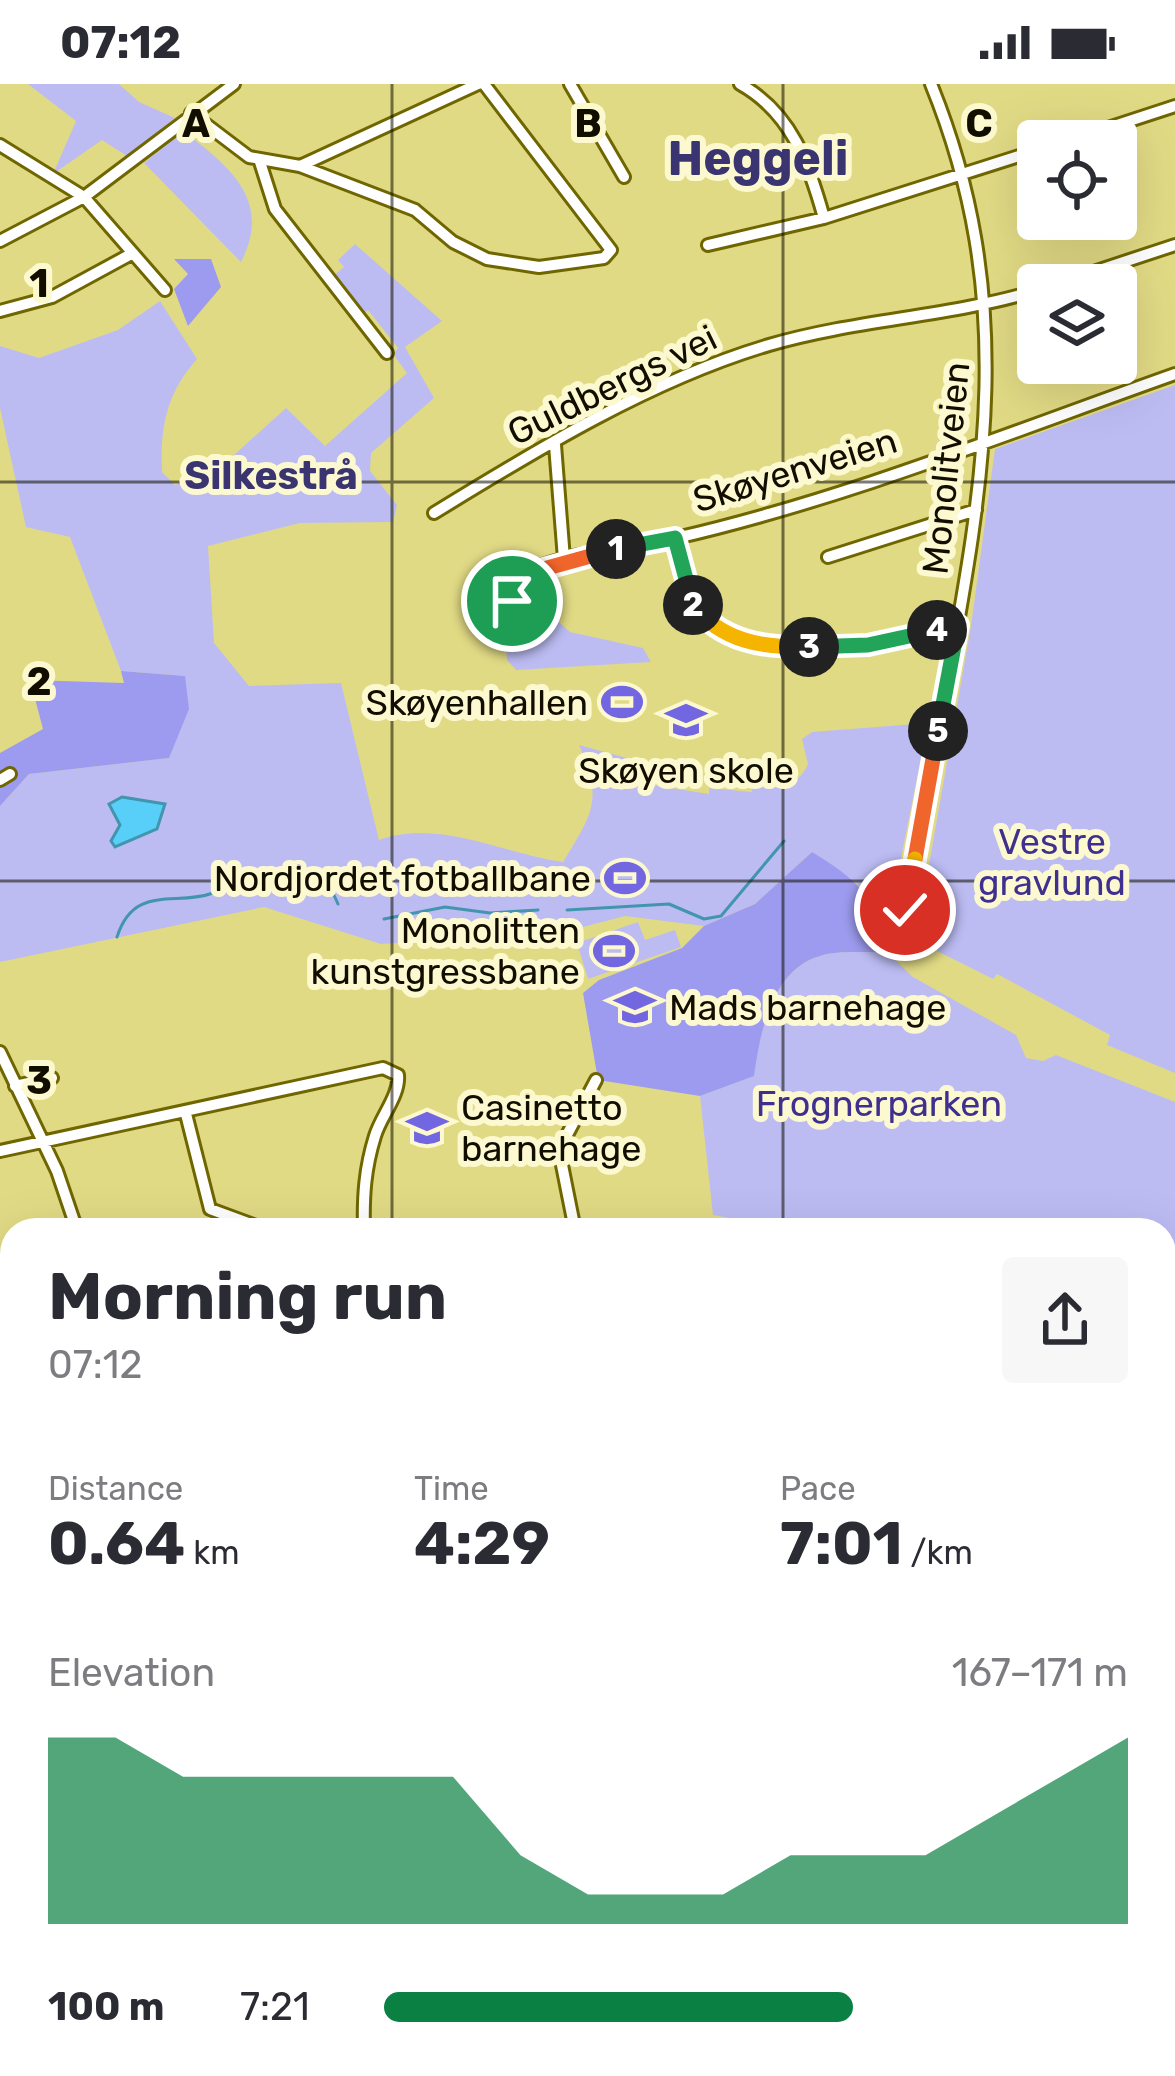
<!DOCTYPE html>
<html lang="en">
<head>
<meta charset="utf-8">
<style>
  :root { --surface:#fff; --page:#f7f7f7; --text:#2b2b33; --muted:#7c7c81; --accent:#0b8043 }
  body { margin:0; font-family:Rubik,sans-serif; background:var(--page); color:var(--text); height:100vh; display:flex; flex-direction:column; font-size:45px; white-space:nowrap }
  * { box-sizing:border-box; margin:0 }
  p { font-size:39px; color:var(--muted) }
  .icon { flex:none; width:66px; height:66px; fill:none; stroke:currentColor; stroke-width:2; stroke-linecap:round; stroke-linejoin:round }
  .map { position:relative; flex:1; overflow:hidden }
  .side { position:absolute; left:0px; top:1134px; width:1176px; height:858px; display:flex; flex-direction:column; background:var(--surface); border-radius:36px 36px 0 0; box-shadow:0 12px 48px #0002 }
  .side>* { flex:none }
  .buttons { position:absolute; left:1017px; top:36px; display:grid; gap:24px }
  .buttons a { display:grid; place-items:center; width:120px; height:120px; border-radius:12px; background:var(--surface); box-shadow:0 12px 48px #0002; font-size:60px }
  .pin { position:absolute; display:grid; place-items:center; width:102px; height:102px; color:#fff; margin:-51px; border:6px solid #fff; border-radius:50%; box-shadow:0 3px 12px #0007 }
  .km { position:absolute; width:60px; height:60px; margin:-30px; border-radius:50%; background:#222; color:#fff; font-size:33px; line-height:60px; text-align:center }
  .round { display:grid; place-items:center; flex:none; width:126px; height:126px; border-radius:12px; background:var(--page) }
  .headline { display:flex; align-items:center; justify-content:space-between; height:204px; padding:0 48px }
  h1 { font-size:66px; font-weight:700; line-height:90px }
  .metrics { display:grid; grid-template-columns:repeat(3,1fr); gap:18px; height:204px; padding:12px 48px }
  .metrics div { display:grid; align-content:center }
  .metrics b { font-size:60px; font-weight:700 }
  .metrics small { font-size:33px; font-weight:400 }
  .metrics p { font-size:33px }
  .chart { height:336px; padding:24px 48px }
  .chart p { display:flex; justify-content:space-between }
  .chart svg { width:100%; height:216px; margin-top:12px; fill:var(--accent); opacity:.7 }
  ul { padding:0 48px; list-style:none; font-size:39px }
  li { display:grid; grid-template-columns:192px 144px 1fr; align-items:center; height:90px }
  li i { height:30px; border-radius:15px; background:var(--accent) }
  .status { display:flex; justify-content:space-between; align-items:center; height:84px; padding:0 60px; background:var(--surface); direction:ltr }
  .status svg { height:33px; fill:currentColor }
  .map>svg:first-child { display:block }
</style>
</head>
<body>
<div class="status"><b>07:12</b><svg viewBox="0 0 49 12"><path d="M0 12V9h3v3zM5 12V6h3v6zM10 12V3h3v9zM15 12V0h3v12zM26 1h20v11H26zM47 4h2v5h-2z"/></svg></div>
<div class="map">
<svg width="1175" height="1992" viewBox="0 0 1175 1992">
  <rect width="100%" height="100%" fill="#e1da85"/>
  <path fill="#bcbcf3" d="M28 0H119L139 18 175 34 127 72 102 56 53 90 76 37Z
    M183 47C229 82 273 116 241 178L144 79Z
    M355 160 442 237 405 263 434 314 371 369 370 387 397 421 393 438 300 439 208 462 214 559 249 602 341 599 379 756C439 734 503 770 563 778 592 730 604 716 579 661L634 676 639 699 709 710V704L752 708 751 702C778 698 795 708 808 680L802 655 812 648 928 639 887 844 861 803 812 768 755 820 704 842 625 832 564 848 381 860 264 823 0 878V722L29 690 169 674 185 592 121 587 70 453 26 443 0 324V262L39 274 118 246 160 217 197 275C167 309 160 341 162 388L175 401 224 380 286 324 325 362 407 289 393 270 398 264 368 226 362 231 333 192 344 183 338 176Z
    M1175 301V989L1107 961 1110 951 997 890 993 895 937 867 921 826 971 542 995 365Z
    M504 525H544L570 548 643 564 651 578 516 586 507 576Z
    M638 838 645 856 675 846 681 863 588 895 577 859Z
    M887 868 913 893 1016 951 1026 974 1043 977 1056 971 1175 1018V1679L1164 1686V1146H800L713 1131 700 1012 753 992C760 950 771 886 820 872 839 866 866 869 887 868Z
    M699 1980H991L989 1985 754 1992 724 1991Z"/>
  <path fill="#9d9bef" d="M174 175H211L221 203 188 242 174 205 188 190Z
    M121 587 185 592 189 625 169 674 29 690 0 722V669L43 645 30 596 124 599Z
    M812 768C851 791 887 820 887 868 866 869 839 866 820 872 771 886 760 950 754 992L700 1012 598 996 583 909 599 896 682 864 704 842 755 820Z"/>
  <path fill="#57cff8" stroke="#4295ae" stroke-width="3" d="M122 713 165 720 157 745 115 763 111 757 120 741 109 720Z"/>
  <g fill="none" stroke-linecap="round" stroke-linejoin="round">
    <path stroke="#4295ae" stroke-width="3" d="M567 826 669 820 704 835 721 832 784 757
      M384 835 445 823 490 829 538 826
      M117 853C134 799 176 823 213 809 219 807 224 802 230 800 254 809 304 806 333 809L338 820"/>
    <g stroke="#6f6600" stroke-width="16">
      <path id="minor" d="M570 0 624 93
        M740 0C792 29 809 80 824 134
        M191 29 249 73 300 82 478 0
        M1068 57 1175 22
        M0 61 84 113 165 206
        M260 78 275 125 387 269
        M300 82 415 126 453 158 487 175 539 183 604 174 611 166 484 0
        M0 157 84 113 234 0
        M708 161 824 134 1038 66
        M1054 201 1175 161
        M0 227 52 213 133 169
        M555 361 564 475
        M434 429C538 365 651 296 769 261 858 235 950 233 1038 206
        M675 454C680 476 682 505 695 524 743 594 891 556 958 541
        M828 473 976 426
        M529 489 523 515 509 516 504 507C520 472 639 462 676 454 846 415 1011 348 1175 290
        M0 696 10 690
        M904 849C900 800 927 713 936 661 978 426 1025 231 931 0
        M0 968 57 1087 77 1146
        M15 1002 52 994
        M186 1030 210 1125 267 1146
        M0 1067 383 984 398 991C400 1011 381 1032 375 1052 365 1084 363 1112 364 1146
        M728 1142 784 1146
        M575 1146 559 1066 596 996
        M0 1211 12 1208
        M0 1303H12
        M0 1378 12 1379
        M0 1933 12 1925
        M185 1980 192 1992
        M412 1980 417 1992
        M75 1992 96 1980
        M307 1992 329 1980"/>
    </g>
    <g stroke="#6f6600" stroke-width="20">
      <path id="major" d="M0 1664 12 1665
        M667 1992 680 1986 697 1992
        M966 1992 1175 1982"/>
    </g>
    <use href="#minor" stroke="#fff" stroke-width="10"/>
    <use href="#major" stroke="#fff" stroke-width="14"/>
    <path stroke="#5d5831" stroke-width="3" d="M1028 1992 1175 1986"/>
  </g>
  <g fill="none" stroke-linecap="round" stroke-linejoin="round">
    <g stroke="#fff" stroke-width="24">
      <path id="split-1" d="M512 517 524 512 529 489 616 465"/>
    </g>
    <g stroke="#fff" stroke-width="24">
      <path id="split-2" d="M616 465 675 454 693 521"/>
    </g>
    <g stroke="#fff" stroke-width="24">
      <path id="split-3" d="M693 521C722 558 764 564 809 563"/>
    </g>
    <g stroke="#fff" stroke-width="24">
      <path id="split-4" d="M809 563 868 561 937 546"/>
    </g>
    <g stroke="#fff" stroke-width="24">
      <path id="split-5" d="M937 546 958 541 938 647"/>
    </g>
    <g stroke="#fff" stroke-width="24">
      <path id="split-6" d="M915 775 938 647"/>
    </g>
    <g stroke="#fff" stroke-width="24">
      <path id="split-7" d="M905 826 915 775"/>
    </g>
    <use href="#split-1" stroke="#f0652b" stroke-width="15"/>
    <use href="#split-2" stroke="#22a559" stroke-width="15"/>
    <use href="#split-3" stroke="#f5b400" stroke-width="15"/>
    <use href="#split-4" stroke="#22a559" stroke-width="15"/>
    <use href="#split-5" stroke="#22a559" stroke-width="15"/>
    <use href="#split-6" stroke="#f0652b" stroke-width="15"/>
    <use href="#split-7" stroke="#f5b400" stroke-width="15"/>
  </g>
  <path fill="none" stroke="#110e00" stroke-width="3" stroke-opacity="0.55" d="M392 0V1146M783 0V1146M0 398H1175M0 797H1175M0 1195H12M1164 1195H1175M0 1594H12M1164 1594H1175M392 1980V1992M783 1980V1992"/>
  <defs>
    <g id="stadium-bare" transform="scale(3.24)"><path d="M0-5a6.5 5 0 1 0 0 10a6.5 5 0 1 0 0-10ZM-3.5-1.8h7v3.6h-7Z" fill="#7366e1" stroke="#fcf9d0" stroke-width="2.5" paint-order="stroke"/></g>
    <g id="school-bare" transform="scale(3.24)"><path d="M0-5L7-2L0 1L-7-2ZM-4 1L0 2.5L4 1V4Q0 6-4 4Z" fill="#7366e1" stroke="#fcf9d0" stroke-width="2.5" paint-order="stroke"/></g>
  </defs>
  <g fill-rule="evenodd">
    <use href="#stadium-bare" x="622" y="618"/>
    <use href="#school-bare" x="686" y="636"/>
    <use href="#stadium-bare" x="625" y="794"/>
    <use href="#stadium-bare" x="614" y="867"/>
    <use href="#school-bare" x="635" y="923"/>
    <use href="#school-bare" x="427" y="1044"/>
  </g>
  <g text-anchor="middle" dominant-baseline="central" stroke-width="12" stroke-linejoin="round" paint-order="stroke">
    <g font-size="36" fill="#110e00" stroke="#fcf9d0">
      <text transform="translate(612 301) rotate(-26)">Guldbergs vei</text>
      <text transform="translate(946 384) rotate(-84)">Monolitveien</text>
      <text transform="translate(795 386) rotate(-17)">Skøyenveien</text>
    </g>
    <g font-size="36" fill="#110e00" stroke="#fcf9d0" text-anchor="end">
      <text x="588" y="618">Skøyenhallen</text>
      <text x="686" y="686" text-anchor="middle">Skøyen skole</text>
      <text x="591" y="794">Nordjordet fotballbane</text>
      <text x="580" y="846">Monolitten<tspan x="580" dy="41">kunstgressbane</tspan></text>
      <text x="669" y="923" text-anchor="start">Mads barnehage</text>
      <text x="461" y="1023" text-anchor="start">Casinetto<tspan x="461" dy="41">barnehage</tspan></text>
    </g>
    <g font-size="36" fill="#3f3090" stroke="#fcf9d0">
      <text x="1052" y="757">Vestre<tspan x="1052" dy="41">gravlund</tspan></text>
      <text x="879" y="1019">Frognerparken</text>
    </g>
    <g font-size="39" font-weight="bold" fill="#3a3571" stroke="#fcf9d0">
      <text x="271" y="392">Silkestrå</text>
    </g>
    <g font-size="48" font-weight="bold" fill="#3a3571" stroke="#fcf9d0">
      <text x="758" y="74">Heggeli</text>
    </g>
  </g>
  <g font-size="39" text-anchor="middle" font-weight="bold" fill="#110e00" stroke="#fcf9d0" stroke-width="12" stroke-linejoin="round" paint-order="stroke">
    <text x="196" y="53">A</text>
    <text x="588" y="53">B</text>
    <text x="979" y="53">C</text>
    <text x="39" y="213">1</text>
    <text x="39" y="611">2</text>
    <text x="39" y="1010">3</text>
  </g>
</svg>
<div class="buttons">
<a><svg class="icon" aria-label="locate" viewBox="0 0 24 24"><circle cx="12" cy="12" r="6"/><path d="M12 2v4M12 18v4M2 12h4M18 12h4"/></svg></a>
<a><svg class="icon" aria-label="layers" viewBox="0 0 24 24"><path d="M12 4l9 5-9 5-9-5zM3 14l9 5 9-5"/></svg></a>
</div>
<div class="pin" style="left:512px;top:517px;background:#1e9e55"><svg class="icon" aria-label="arrive" viewBox="0 0 24 24"><path d="M6 21V4h12l-3 4 3 4H6"/></svg></div>
<div class="pin" style="left:905px;top:826px;background:#d93025"><svg class="icon" aria-label="check" viewBox="0 0 24 24"><path d="M5 12l5 5 9-10"/></svg></div>
<b class="km" style="left:616px;top:465px">1</b>
<b class="km" style="left:693px;top:521px">2</b>
<b class="km" style="left:809px;top:563px">3</b>
<b class="km" style="left:937px;top:546px">4</b>
<b class="km" style="left:938px;top:647px">5</b>
<section class="side">
<div class="headline"><div><h1>Morning run</h1><p>07:12</p></div><a class="round"><svg class="icon" aria-label="share" viewBox="0 0 24 24"><path d="M12 15V3M7 8l5-5 5 5M5 13v7h14v-7"/></svg></a></div>
<div class="metrics">
<div><p>Distance</p><b>0.64<small> km</small></b></div>
<div><p>Time</p><b>4:29</b></div>
<div><p>Pace</p><b>7:01<small> /km</small></b></div>
</div>
<div class="chart"><p><span>Elevation</span>167–171 m</p>
<svg viewBox="0 0 160 44" preserveAspectRatio="none"><path d="M0 44V6L10 6L20 14L30 14L40 14L50 14L60 14L70 30L80 38L90 38L100 38L110 30L120 30L130 30L140 22L150 14L160 6V44z"/></svg>
</div>
<ul>
<li><b>100 m</b>7:21<i style="width:63%"></i></li>
</ul>
</section>
</div>
</body>
</html>
